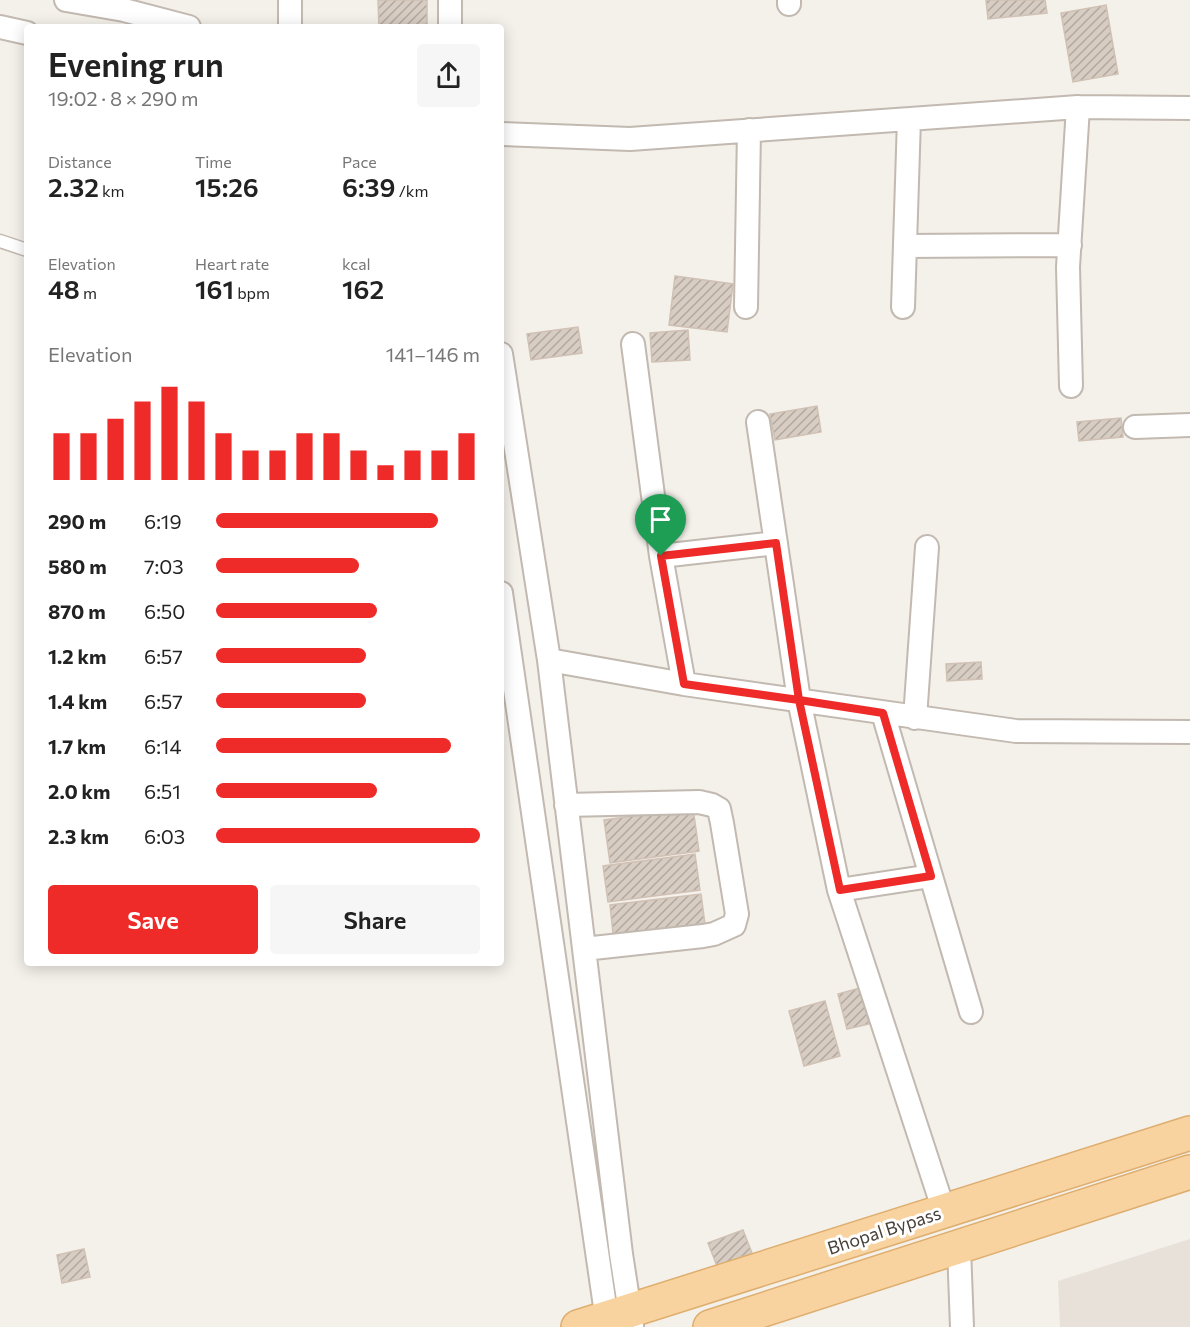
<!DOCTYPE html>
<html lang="en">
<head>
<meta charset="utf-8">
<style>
  :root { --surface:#fff; --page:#f6f6f6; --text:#222; --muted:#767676; --accent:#ee2b28 }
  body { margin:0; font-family:Commissioner,sans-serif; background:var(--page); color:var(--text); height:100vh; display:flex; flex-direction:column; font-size:22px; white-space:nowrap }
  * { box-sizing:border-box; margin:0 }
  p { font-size:20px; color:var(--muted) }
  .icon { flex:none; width:33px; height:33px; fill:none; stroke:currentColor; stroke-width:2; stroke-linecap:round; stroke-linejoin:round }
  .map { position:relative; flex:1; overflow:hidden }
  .panel { position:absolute; left:24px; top:24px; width:480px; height:942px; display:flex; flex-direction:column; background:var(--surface); border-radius:6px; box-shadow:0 3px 15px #0003 }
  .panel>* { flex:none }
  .pin { position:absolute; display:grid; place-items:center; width:51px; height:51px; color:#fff; margin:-62px -26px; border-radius:50% 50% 50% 0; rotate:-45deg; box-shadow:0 0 6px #0007 }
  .pin .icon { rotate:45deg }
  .round { display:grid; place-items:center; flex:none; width:63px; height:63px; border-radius:6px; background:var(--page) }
  .summary { display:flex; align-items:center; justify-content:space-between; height:102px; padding:0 24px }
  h1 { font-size:33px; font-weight:600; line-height:45px }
  .metrics { display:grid; grid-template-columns:repeat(3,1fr); gap:9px; height:102px; padding:6px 24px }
  .metrics div { display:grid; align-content:center }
  .metrics b { font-size:26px; font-weight:600 }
  .metrics small { font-size:16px; font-weight:400 }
  .metrics p { font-size:16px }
  .chart { height:168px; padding:12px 24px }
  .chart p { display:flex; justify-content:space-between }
  .chart svg { width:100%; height:108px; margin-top:6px; stroke:var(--accent); stroke-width:6 }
  .button { display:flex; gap:12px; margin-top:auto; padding:12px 24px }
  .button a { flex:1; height:69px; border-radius:6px; background:var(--accent); color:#fff; font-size:24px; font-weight:600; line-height:69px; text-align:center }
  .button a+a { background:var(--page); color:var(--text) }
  ul { padding:0 24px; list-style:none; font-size:20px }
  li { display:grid; grid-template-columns:96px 72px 1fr; align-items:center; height:45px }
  li i { height:15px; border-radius:8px; background:var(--accent) }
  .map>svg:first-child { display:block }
</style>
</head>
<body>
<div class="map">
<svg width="1190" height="1327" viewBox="0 0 1190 1327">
  <defs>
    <pattern id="building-hatch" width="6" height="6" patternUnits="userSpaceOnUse" patternTransform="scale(1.5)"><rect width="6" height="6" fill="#d8cdc3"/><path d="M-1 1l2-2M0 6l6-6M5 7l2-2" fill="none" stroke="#b1a89f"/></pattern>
  </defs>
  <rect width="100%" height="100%" fill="#f4f0ea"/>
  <path fill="#e8e1d9" d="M1190 1239V1327H1060L1058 1281Z"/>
  <path fill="url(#building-hatch)" stroke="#d0c1b4" stroke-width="1.5" d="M378 0H427V27H379Z
    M986 0H1045L1047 13 988 19Z
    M1106 5 1118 74 1073 82 1061 13Z
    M675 276 733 284 727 332 669 325Z
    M578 327 582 353 531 360 527 334Z
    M688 330 690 360 652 362 650 333Z
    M817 406 821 432 775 440 770 414Z
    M1121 418 1123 437 1079 441 1077 422Z
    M981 662 982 679 947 681 946 664Z
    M693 808 699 851 610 863 604 820Z
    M695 854 700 890 608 902 603 866Z
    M701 894 706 932 614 943 610 905Z
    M860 988 869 1024 847 1029 838 994Z
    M825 1001 840 1056 804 1066 789 1011Z
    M743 1230 752 1253 717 1266 708 1243Z
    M84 1249 90 1277 62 1283 57 1255Z"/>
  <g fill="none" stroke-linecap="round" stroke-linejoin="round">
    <g stroke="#c2b9b0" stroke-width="15">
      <path id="service" d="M0 241 27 250"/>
    </g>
    <g stroke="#c2b9b0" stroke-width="26">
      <path id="minor" d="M66 0 124 10 189 27
        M290 0V27
        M789 4V0
        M0 27 27 33
        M450 27V0
        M501 134 630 139 1078 107 1190 108
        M905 246 1070 245
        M746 307 749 130
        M903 307 909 119
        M633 344 661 556 684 684
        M501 354 549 660 621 1254 632 1325
        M1071 386 1068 267 1078 107
        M758 422 799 700 839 890 944 1211
        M1135 427 1190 425
        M661 556 776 543
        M501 593 608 1327
        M549 660 684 684 1016 731 1190 732
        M883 713 971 1012
        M915 718 927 547
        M566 805 699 802 712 805 719 809 722 823 737 914 734 925 714 934 703 936 584 949
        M839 890 931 876
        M959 1248 962 1327"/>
    </g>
    <g stroke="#deae6f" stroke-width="36">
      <path id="primary" d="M578 1327 1190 1133
        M710 1327 1190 1172"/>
    </g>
    <use href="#service" stroke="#fff" stroke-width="12"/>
    <use href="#minor" stroke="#fff" stroke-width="22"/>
    <use href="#primary" stroke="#f9d39f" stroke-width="33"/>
  </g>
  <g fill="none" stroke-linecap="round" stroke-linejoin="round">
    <g stroke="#fff" stroke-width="12">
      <path id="route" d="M661 556 684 684 799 700 840 890 931 876 883 713 799 700 776 543 661 556"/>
    </g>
    <use href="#route" stroke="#ee2b28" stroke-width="8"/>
  </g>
  <g text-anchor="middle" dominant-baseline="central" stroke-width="6" stroke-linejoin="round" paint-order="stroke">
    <g font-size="18" fill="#484039" stroke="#fff">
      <text transform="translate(884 1230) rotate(-18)">Bhopal Bypass</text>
    </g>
  </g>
</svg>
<div class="pin" style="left:661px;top:556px;background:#1e9e55"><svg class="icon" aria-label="arrive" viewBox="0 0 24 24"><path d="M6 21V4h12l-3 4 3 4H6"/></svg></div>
<section class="panel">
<div class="summary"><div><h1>Evening run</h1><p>19:02 · 8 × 290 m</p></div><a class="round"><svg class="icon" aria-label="share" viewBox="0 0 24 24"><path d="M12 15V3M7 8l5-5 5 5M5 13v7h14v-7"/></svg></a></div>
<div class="metrics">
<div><p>Distance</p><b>2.32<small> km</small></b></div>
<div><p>Time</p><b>15:26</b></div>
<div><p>Pace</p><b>6:39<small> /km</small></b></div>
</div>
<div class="metrics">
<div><p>Elevation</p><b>48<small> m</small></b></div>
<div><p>Heart rate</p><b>161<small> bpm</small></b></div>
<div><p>kcal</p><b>162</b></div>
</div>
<div class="chart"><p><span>Elevation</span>141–146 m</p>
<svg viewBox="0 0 160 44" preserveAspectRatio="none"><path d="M5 44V25M15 44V25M25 44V19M35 44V12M45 44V6M55 44V12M65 44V25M75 44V32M85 44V32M95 44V25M105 44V25M115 44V32M125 44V38M135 44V32M145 44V32M155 44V25"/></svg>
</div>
<ul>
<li><b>290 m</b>6:19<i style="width:84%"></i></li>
<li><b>580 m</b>7:03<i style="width:54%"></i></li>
<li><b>870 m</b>6:50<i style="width:61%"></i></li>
<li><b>1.2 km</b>6:57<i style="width:57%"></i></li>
<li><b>1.4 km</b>6:57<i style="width:57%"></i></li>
<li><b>1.7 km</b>6:14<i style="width:89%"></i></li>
<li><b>2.0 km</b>6:51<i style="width:61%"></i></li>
<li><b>2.3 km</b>6:03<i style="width:100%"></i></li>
</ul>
<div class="button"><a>Save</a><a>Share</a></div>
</section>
</div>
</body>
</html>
